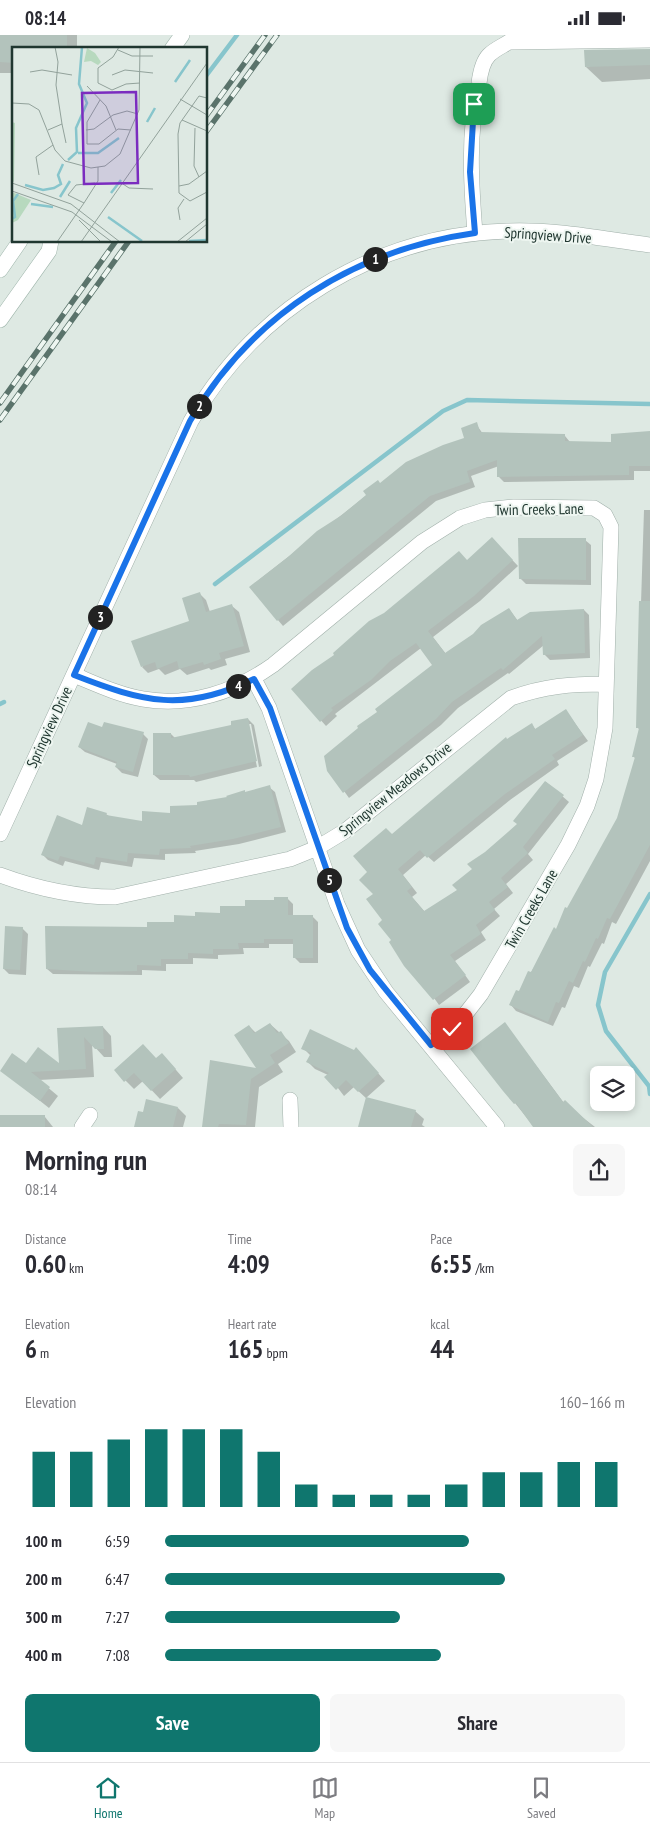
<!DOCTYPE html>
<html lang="en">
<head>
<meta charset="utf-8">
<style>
  :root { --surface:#fff; --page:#f7f7f7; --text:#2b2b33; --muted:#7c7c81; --line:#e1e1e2; --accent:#0f766e }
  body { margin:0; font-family:"PT Sans Narrow",sans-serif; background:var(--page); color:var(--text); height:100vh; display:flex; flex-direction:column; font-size:19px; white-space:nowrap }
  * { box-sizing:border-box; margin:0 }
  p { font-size:16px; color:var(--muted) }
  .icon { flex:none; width:28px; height:28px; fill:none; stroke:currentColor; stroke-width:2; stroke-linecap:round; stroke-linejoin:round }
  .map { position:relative; height:1092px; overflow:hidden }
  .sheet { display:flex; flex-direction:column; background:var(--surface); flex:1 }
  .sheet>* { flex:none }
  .buttons { position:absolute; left:590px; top:1031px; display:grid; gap:10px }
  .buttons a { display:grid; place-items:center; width:45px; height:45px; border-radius:8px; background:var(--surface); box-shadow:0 2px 8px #0003; font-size:25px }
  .pin { position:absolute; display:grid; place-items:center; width:42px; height:42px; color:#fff; margin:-21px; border-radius:10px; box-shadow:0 2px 8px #0006 }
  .km { position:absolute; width:25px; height:25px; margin:-12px; border-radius:50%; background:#222; color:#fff; font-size:14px; line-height:25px; text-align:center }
  .round { display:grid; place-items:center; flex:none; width:52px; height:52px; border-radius:8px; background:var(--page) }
  .summary { display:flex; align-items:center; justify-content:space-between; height:85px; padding:0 25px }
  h1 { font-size:28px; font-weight:800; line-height:38px }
  .metrics { display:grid; grid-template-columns:repeat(3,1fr); gap:8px; height:85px; padding:5px 25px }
  .metrics div { display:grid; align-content:center }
  .metrics b { font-size:25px; font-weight:800 }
  .metrics small { font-size:14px; font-weight:400 }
  .metrics p { font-size:14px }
  .chart { height:140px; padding:10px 25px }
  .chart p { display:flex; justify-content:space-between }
  .chart svg { width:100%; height:90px; margin-top:5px; stroke:var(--accent); stroke-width:6 }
  .primary-button { display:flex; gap:10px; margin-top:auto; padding:10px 25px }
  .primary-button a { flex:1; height:58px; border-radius:8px; background:var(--accent); color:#fff; font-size:20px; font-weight:800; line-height:58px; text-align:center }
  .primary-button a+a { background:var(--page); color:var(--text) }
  ul { padding:0 25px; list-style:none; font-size:16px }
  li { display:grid; grid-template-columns:80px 60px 1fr; align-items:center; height:38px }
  li i { height:12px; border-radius:6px; background:var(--accent) }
  .status { display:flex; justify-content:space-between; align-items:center; height:35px; padding:0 25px; background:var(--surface); direction:ltr }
  .status svg { height:14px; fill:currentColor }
  .tabs { display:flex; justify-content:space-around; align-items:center; height:70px; border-top:1px solid var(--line); background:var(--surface); font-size:14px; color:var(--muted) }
  .tabs a { display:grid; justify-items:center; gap:2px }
  .tabs .on { color:var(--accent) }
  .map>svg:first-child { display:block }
</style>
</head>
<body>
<div class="status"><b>08:14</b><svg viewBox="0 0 49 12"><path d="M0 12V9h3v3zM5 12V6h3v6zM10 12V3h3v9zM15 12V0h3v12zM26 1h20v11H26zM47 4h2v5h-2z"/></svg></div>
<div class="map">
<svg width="650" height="1092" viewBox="0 0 650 1092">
  <rect width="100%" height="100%" fill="#dee9e3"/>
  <path fill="#0003" d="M0 0H77V14H14V38H0Z
    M650 16V44L602 47 586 32Z
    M476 389 483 399 565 401 570 407 612 409 650 398V436H634V445L504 447 499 442V431L471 441 475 452 436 466 283 591 250 552 381 449 466 404Z
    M644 475H650V826L616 889 612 887 604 909 602 908 590 932 588 931 579 953 574 951 565 973 562 972 553 991 516 976 511 970 557 895 618 783 636 724 633 721 640 695 637 692Z
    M492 504 518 531 480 566 433 602 446 619 509 574 518 586 584 575 589 580 590 623 550 625 544 619V610L509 639 508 638 458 673 441 690 349 763 329 735 379 677 434 630 421 613 335 679 337 681 326 691 293 654 468 526Z
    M585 505 591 510V550L526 549 520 543Z
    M199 558 206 565 210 577 232 571 239 577 250 617 225 624 227 630 211 635 209 633 187 640 180 634 165 640 159 634 148 638 142 632 191 587Z
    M566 676 588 706 557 726 559 730 510 765 434 827 426 820 403 840 417 858 412 862 425 877 458 855 486 818 518 789 546 747 569 767 528 819 533 825 506 849 513 858 494 874 500 881 481 897 486 905 455 926 470 947 439 970 393 905 375 859 369 838 392 800 507 706 532 690 536 695Z
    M248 684 254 690 262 731 259 732 251 689H248L257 732 196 747 194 745H160L154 740 171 699 175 703 233 691Z
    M103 694 143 699 148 704 138 742 122 738 116 732 117 729 85 717 79 712Z
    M269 752 275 757 286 797 239 809 195 816 196 818 165 819V825L134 823 132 832 101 827 99 835 65 826 63 831 48 825 42 819 83 791 106 779 110 782 143 787 229 763 244 756 246 758Z
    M287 863 293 869V881H312L318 887V928H300L294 922V909H269V913H243L244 919 218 920V924L193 923V929H166V936L142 935V940L53 939 47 934 148 894 196 882 222 880Z
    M22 893 28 899 26 940 9 939 4 934Z
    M270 989 289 1006 296 1017 278 1029 283 1037 259 1052 255 1092H203L211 1027 258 1034 249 991 256 998Z
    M505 989 564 1068 595 1092H534L515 1068Z
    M103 992 111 1001 112 1022H104L92 1009 94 1042 39 1045 58 1061 49 1073 1 1035 26 1030 60 1031 58 995Z
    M303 1013 363 1021 385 1046 366 1063 415 1076 424 1084 422 1090 425 1092H360L367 1064 354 1052 344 1061 328 1040 315 1034 308 1027 311 1021Z
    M170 1028 183 1043 160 1064 143 1046 134 1054 117 1037Z
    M178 1073 186 1081 183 1092H135Z
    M45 1082 53 1092H0Z"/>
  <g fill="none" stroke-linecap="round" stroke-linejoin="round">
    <path stroke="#87c5cc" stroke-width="4.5" d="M206 41 237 0
      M215 549 443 376 467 365 650 369
      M0 669 4 667
      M650 859 605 937 598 970 606 996 649 1051 650 1059"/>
  </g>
  <path fill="#b3c3bc" d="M0 0H67V14H14V28L0 27Z
    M650 14V30L585 32 584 15Z
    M477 387 480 397 565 399V406L611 407V399L650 396V431H629V440L497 442V425L467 436 470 447 430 461 277 586 249 552 288 522 317 496 342 480 366 460 363 456 378 445 380 448 406 427 443 410 464 403 461 393Z
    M492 502 513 525 474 561 428 596 445 618 473 599 481 590 509 573 517 585 530 577 584 574 585 618 543 620 542 601 503 635 501 633 452 667 436 684 343 758 327 736 324 721 358 693 357 691 377 677 375 674 432 630 416 608 390 626 371 645 331 673 333 675 320 687 291 654 312 635 334 620 333 618 369 586 384 578 459 516 467 525Z
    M518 503H586V545L519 544Z
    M200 557 206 577 232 569 244 611 219 618 221 624 204 630 203 627 179 634 177 626 157 634 155 627 141 632 131 606 189 586 182 563Z
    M639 566H650V810L610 884 607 883 598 904 596 903 585 927 583 926 573 948 569 946 559 968 556 967 548 987 509 970 516 955 519 956 528 936 531 937 554 892 556 894 565 872 567 873 617 783 635 722H632L639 693H636Z
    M566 674 583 700 552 720 555 724 505 759 427 823 420 815 398 834 412 852 407 856 424 876 457 855 452 850 472 834 467 829 485 817 517 789 513 786 545 746 564 760 523 812 528 818 501 843 508 852 489 867 495 875 476 890 481 899 450 920 466 940 433 965 404 931 389 907 391 905 378 889 382 885 366 864 373 859 359 845 367 837 353 821 386 793 392 799 506 702 507 704 532 688 535 694Z
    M248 683 257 726 190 742 189 740H153V698H171V703L231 690V686Z
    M88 687 102 692 104 687 144 697 133 737 115 732 117 727 78 712Z
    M270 750 281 792 233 804 190 811 191 813 160 814 159 820 128 818 127 827 96 822 94 830 60 821 58 826 41 820 57 780 82 790 87 772 107 778 106 780 142 786V776L170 778V771L197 770V767L227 762 226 761 245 755V757Z
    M274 862H288V880H313V923H293V904H264V908H238L239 914H213V919L188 918V924H161V931L137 930V936L94 937 46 934 45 891 147 892V887H174V880L195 881V877L220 878V871H245V865H274Z
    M5 891 23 892 20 935 3 934Z
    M505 987 563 1067 565 1065 593 1092H533L516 1068 514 1069 503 1056 470 1014Z
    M270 988 277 998 281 996 289 1008 270 1020 275 1028 251 1044 246 1090 219 1089 218 1092H202L210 1025 256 1033 234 1000 249 990 254 998Z
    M103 991 104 1014H95L84 1002 86 1034 31 1037 50 1052 40 1066 0 1036 12 1018 26 1028 38 1012 59 1028 57 993Z
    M310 994 354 1015 356 1012 379 1038 358 1057 346 1045 336 1055 324 1042 329 1038 306 1027 311 1018 301 1014Z
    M143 1009 156 1023 162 1018 176 1034 151 1056 134 1038 124 1047 114 1035Z
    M366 1062 416 1075 411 1092H358Z
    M146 1064 178 1072 173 1092H134L138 1076 143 1077Z
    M0 1080H45V1092H0Z"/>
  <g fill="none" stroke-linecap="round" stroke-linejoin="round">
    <g stroke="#a1b0aa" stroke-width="16">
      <path id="minor" d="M511 7 650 5
        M475 198C471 148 468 98 479 48 480 40 483 26 489 20 497 12 509 9 518 0
        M74 640C96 649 119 660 143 664 189 672 235 657 273 630L422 507 460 483 485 475 514 472 594 473 605 480 611 492 605 693 596 744 587 771 568 810 481 959 467 977 431 1010
        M254 644 269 673 337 869 358 915 386 957 497 1092
        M0 840C38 854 74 862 115 862L290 824 317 813 345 796 511 663C545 651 570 649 606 649
        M290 1065 291 1092
        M82 1092 90 1080"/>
    </g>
    <g stroke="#a1b0aa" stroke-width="16">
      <path id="tertiary" d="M0 799 191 386C256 273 376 200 507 196 555 194 603 204 650 210"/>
    </g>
    <g stroke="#9db4aa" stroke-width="16">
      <path id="secondary" d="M172 14 182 0
        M0 235 20 206
        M0 285 49 216 51 206"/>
    </g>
    <use href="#minor" stroke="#fff" stroke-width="15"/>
    <use href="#tertiary" stroke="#fff" stroke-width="15"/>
    <use href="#secondary" stroke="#fff" stroke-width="15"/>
    <g stroke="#5a736b" stroke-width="5.5">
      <path id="rail" d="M206 81 265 0
        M206 97 277 0
        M0 368 116 206
        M0 385 129 206"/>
    </g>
    <use href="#rail" stroke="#eef6f1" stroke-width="4" stroke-dasharray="11" stroke-linecap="butt"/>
  </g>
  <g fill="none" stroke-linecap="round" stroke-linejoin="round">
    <g stroke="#fff" stroke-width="10">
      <path id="route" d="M452 994 431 1010 370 935 347 893 270 673 254 644C184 678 143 667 74 640L190 386C252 279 354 215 475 198L470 137 474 69"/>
    </g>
    <use href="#route" stroke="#1a73e8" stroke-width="6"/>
  </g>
  <g text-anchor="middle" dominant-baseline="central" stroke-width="4" stroke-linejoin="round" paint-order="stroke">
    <g font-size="15" fill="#203730" stroke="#eef6f1">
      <text transform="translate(548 200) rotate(4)">Springview Drive</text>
      <text transform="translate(539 474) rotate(-1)">Twin Creeks Lane</text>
      <text transform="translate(49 692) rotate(-65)">Springview Drive</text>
      <text transform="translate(395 754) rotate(-39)">Springview Meadows Drive</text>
      <text transform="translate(531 874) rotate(-60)">Twin Creeks Lane</text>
    </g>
  </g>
  <g transform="translate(12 12)">
    <rect width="195" height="195" fill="#dee9e3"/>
    <path d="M75 1 83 6 89 15 86 18 79 14 72 15ZM0 75 3 76 2 135 0 134ZM0 145 19 153 6 173 0 176Z" fill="#b7d9be"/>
    <path fill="none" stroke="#87c5cc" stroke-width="2.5" d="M163 35 178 13M135 75 143 61M66 106H86L107 91M56 113 65 105 64 81 75 56 67 37 70 0M13 138 31 143 42 141 49 137 46 128 51 117M99 146 109 133M48 150 58 134M19 157 41 160M96 170 130 194M0 172 3 170 1 154 6 147M177 194 195 193"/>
    <path fill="none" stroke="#92a29b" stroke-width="1" d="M107 0 101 10 86 21V36L100 43 114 37 128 36M106 3 120 9H141M18 25 30 23 60 28M100 28 113 23 141 26M75 39 94 59 104 83M195 51 187 49 168 76 166 87 167 146 178 154 195 145M168 52 195 68M88 53 75 75V97H87L106 82 119 83M0 56 17 57 27 63 43 103 53 114 79 121 93 119 108 107 127 63 128 0M170 73 195 84M50 77 54 96M183 81 182 119 187 130M36 83 50 77 44 38 46 15 43 0M74 83 82 82 101 68 115 64 126 67M27 128 24 110 41 98M0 136 59 157 108 195M83 136 64 138 56 148 72 156 86 134V120M111 137 117 141 141 142M167 139 177 137 195 124M0 144 60 165 100 195M67 173 89 195M168 173 166 161 172 152M45 195 72 156M69 195 195 16M165 195 195 171M173 195 195 177"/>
    <path fill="#7b2cbf" fill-opacity="0.15" stroke="#7b2cbf" stroke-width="2.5" d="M124 45 126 136 72 137 70 46Z"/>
    <rect width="195" height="195" fill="none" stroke="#203730" stroke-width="2.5"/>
  </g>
</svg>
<div class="buttons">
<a><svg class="icon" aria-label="layers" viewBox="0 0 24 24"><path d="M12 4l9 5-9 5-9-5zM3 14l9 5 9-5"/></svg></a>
</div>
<div class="pin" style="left:474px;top:69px;background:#1e9e55"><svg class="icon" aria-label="arrive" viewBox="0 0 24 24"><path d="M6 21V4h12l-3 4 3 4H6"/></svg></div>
<div class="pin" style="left:452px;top:994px;background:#d93025"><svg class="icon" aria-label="check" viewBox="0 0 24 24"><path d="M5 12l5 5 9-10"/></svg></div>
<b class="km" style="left:375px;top:224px">1</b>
<b class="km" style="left:199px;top:371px">2</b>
<b class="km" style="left:100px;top:582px">3</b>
<b class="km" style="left:238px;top:651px">4</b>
<b class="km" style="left:329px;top:845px">5</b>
</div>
<section class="sheet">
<div class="summary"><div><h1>Morning run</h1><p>08:14</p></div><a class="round"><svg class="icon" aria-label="share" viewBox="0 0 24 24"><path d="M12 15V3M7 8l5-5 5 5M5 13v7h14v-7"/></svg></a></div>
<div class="metrics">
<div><p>Distance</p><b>0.60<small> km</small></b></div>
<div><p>Time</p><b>4:09</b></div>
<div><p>Pace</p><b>6:55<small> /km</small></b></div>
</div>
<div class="metrics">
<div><p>Elevation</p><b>6<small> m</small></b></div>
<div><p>Heart rate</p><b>165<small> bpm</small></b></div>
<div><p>kcal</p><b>44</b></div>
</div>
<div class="chart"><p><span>Elevation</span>160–166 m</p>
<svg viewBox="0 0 160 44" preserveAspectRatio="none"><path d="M5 44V17M15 44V17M25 44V11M35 44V6M45 44V6M55 44V6M65 44V17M75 44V33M85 44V38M95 44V38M105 44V38M115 44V33M125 44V27M135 44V27M145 44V22M155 44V22"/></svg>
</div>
<ul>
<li><b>100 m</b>6:59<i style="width:66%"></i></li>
<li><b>200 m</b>6:47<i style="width:74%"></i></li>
<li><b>300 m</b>7:27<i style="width:51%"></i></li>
<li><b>400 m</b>7:08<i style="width:60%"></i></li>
</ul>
<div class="primary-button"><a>Save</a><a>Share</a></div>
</section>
<nav class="tabs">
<a class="on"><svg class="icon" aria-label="home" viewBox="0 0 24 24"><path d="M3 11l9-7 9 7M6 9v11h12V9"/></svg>Home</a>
<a><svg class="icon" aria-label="map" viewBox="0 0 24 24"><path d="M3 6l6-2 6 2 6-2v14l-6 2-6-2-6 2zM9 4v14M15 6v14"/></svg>Map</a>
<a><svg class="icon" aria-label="saved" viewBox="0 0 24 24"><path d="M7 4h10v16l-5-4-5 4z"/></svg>Saved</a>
</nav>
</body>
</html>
